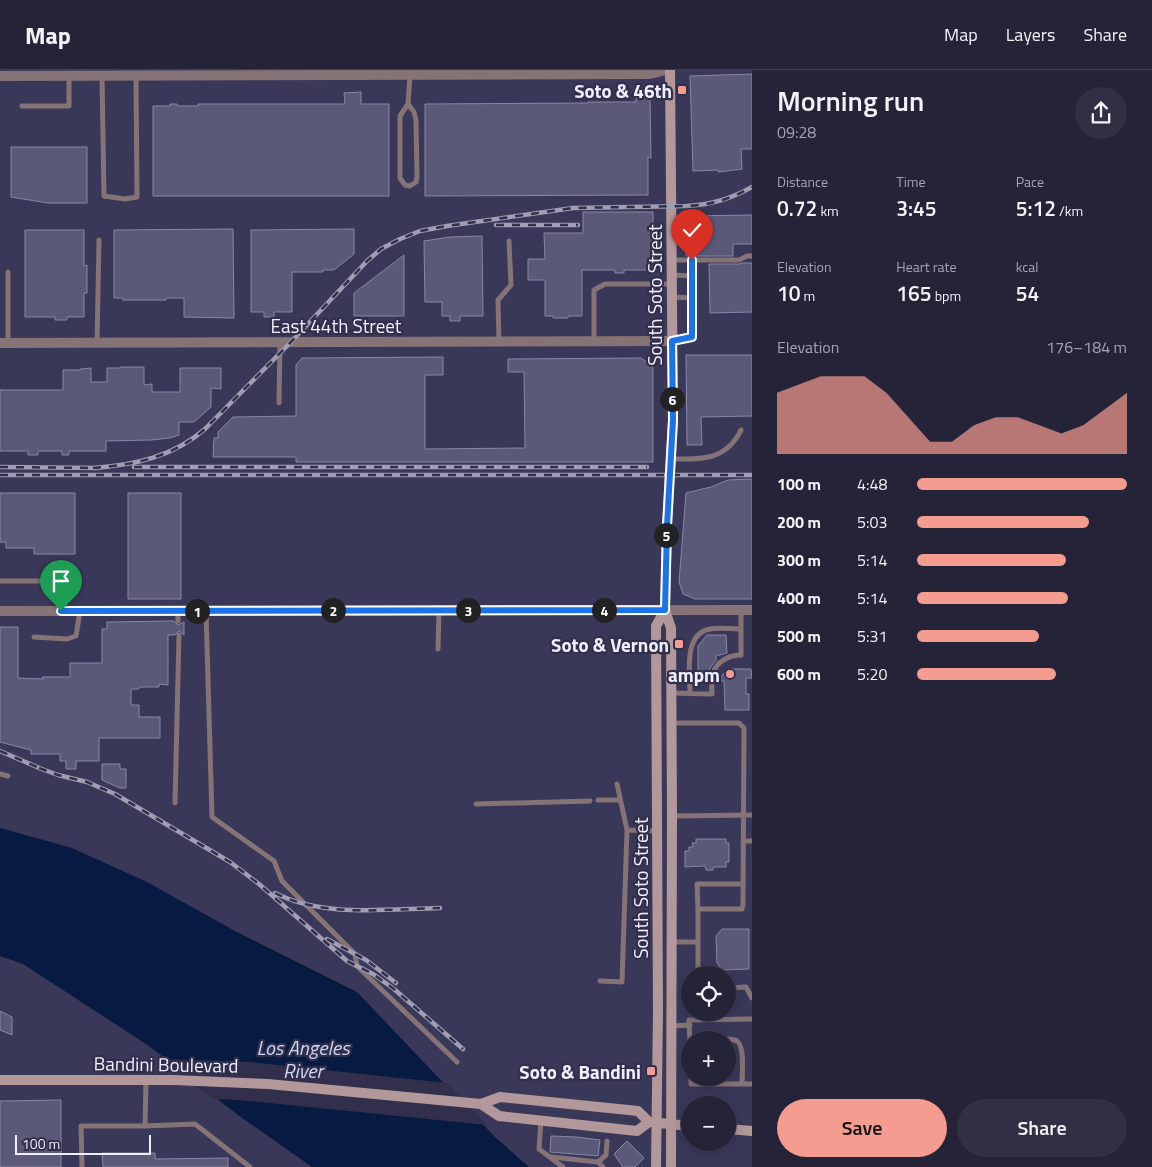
<!DOCTYPE html>
<html lang="en">
<head>
<meta charset="utf-8">
<style>
  :root { --surface:#252338; --page:#312f43; --text:#f1f3f6; --muted:#a3a4ae; --line:#424053; --accent:#f59c90 }
  body { margin:0; font-family:"Titillium Web",sans-serif; background:var(--page); color:var(--text); height:100vh; display:flex; flex-direction:column; font-size:19px; white-space:nowrap }
  * { box-sizing:border-box; margin:0 }
  p { font-size:16px; color:var(--muted) }
  .icon { flex:none; width:28px; height:28px; fill:none; stroke:currentColor; stroke-width:2; stroke-linecap:round; stroke-linejoin:round }
  .map { position:relative; flex:1; overflow:hidden }
  .drawer { display:flex; flex-direction:column; background:var(--surface); width:400px }
  .drawer>* { flex:none }
  .fabs { position:absolute; left:681px; top:896px; display:grid; gap:10px }
  .fabs a { display:grid; place-items:center; width:55px; height:55px; border-radius:50%; background:var(--surface); box-shadow:0 2px 12px #0003,0 0 0 1px var(--line); font-size:25px }
  .scale { position:absolute; left:15px; bottom:12px; width:136px; box-sizing:border-box; padding-left:5px; border:2px solid #eeeefc; border-top:0; font-size:14px; line-height:18px; white-space:nowrap; color:#eeeefc; -webkit-text-stroke:4px #312f4b; paint-order:stroke }
  .pin { position:absolute; display:grid; place-items:center; width:42px; height:42px; color:#fff; margin:-51px -21px; border-radius:50% 50% 50% 0; rotate:-45deg; box-shadow:0 0 5px #0007 }
  .pin .icon { rotate:45deg }
  .km { position:absolute; width:25px; height:25px; margin:-12px; border-radius:50%; background:#222; color:#fff; font-size:14px; line-height:25px; text-align:center }
  .round { display:grid; place-items:center; flex:none; width:52px; height:52px; border-radius:26px; background:var(--page) }
  .headline { display:flex; align-items:center; justify-content:space-between; height:85px; padding:0 25px }
  h1 { font-size:28px; font-weight:600; line-height:38px }
  .metrics { display:grid; grid-template-columns:repeat(3,1fr); gap:8px; height:85px; padding:5px 25px }
  .metrics div { display:grid; align-content:center }
  .metrics b { font-size:21px; font-weight:600 }
  .metrics small { font-size:14px; font-weight:400 }
  .metrics p { font-size:14px }
  .chart { height:140px; padding:10px 25px }
  .chart p { display:flex; justify-content:space-between }
  .chart svg { width:100%; height:90px; margin-top:5px; fill:var(--accent); opacity:.7 }
  .primary-button { display:flex; gap:10px; margin-top:auto; padding:10px 25px }
  .primary-button a { flex:1; height:58px; border-radius:30px; background:var(--accent); color:#111; font-size:20px; font-weight:600; line-height:58px; text-align:center }
  .primary-button a+a { background:var(--page); color:var(--text) }
  ul { padding:0 25px; list-style:none; font-size:16px }
  li { display:grid; grid-template-columns:80px 60px 1fr; align-items:center; height:38px }
  li i { height:12px; border-radius:6px; background:var(--accent) }
  header { display:flex; align-items:center; gap:30px; box-sizing:border-box; height:70px; padding:0 25px; background:var(--surface); border-bottom:1px solid var(--line) }
  header strong { font-size:24px }
  nav { display:flex; gap:28px; margin-inline-start:auto; font-size:18px }
  main { display:flex; flex:1; min-height:0 }
  .map>svg:first-child { display:block }
</style>
</head>
<body>
<header>
<strong>Map</strong>
<nav><a>Map</a><a>Layers</a><a>Share</a></nav>
</header>
<main>
<div class="map">
<svg width="752" height="1097" viewBox="0 0 752 1097">
  <rect width="100%" height="100%" fill="#312f4b"/>
  <path fill="#3a3859" fill-rule="evenodd" d="M0 0H752V1097H0ZM690 905H728V942H690ZM690 970H728V1008H690ZM690 1035H728V1072H690Z"/>
  <path fill="#071a41" d="M0 758 72 778 147 812 235 861 357 922 494 1066 529 1097H312L238 1045 149 976 23 894 0 886Z"/>
  <path fill="#312f4b" d="M161 989 249 992 447 1013 487 1055 238 1030 213 1029Z"/>
  <path fill="#5a5977" stroke="#8887a7" d="M752 4V79H741L742 99 718 102V100L693 101 690 6Z
    M361 22V34H389V126H153V36H170V34H177L178 36H198V34H345L344 23Z
    M636 28H650L651 88 648 87V125L425 126V34L588 33V32H636Z
    M11 77H87V133H48L11 127Z
    M583 142H653V200H624V203H615V200H582V246H568V248H553V246H545V210H528V189H545L544 163H583Z
    M752 145V174H733V186H686L687 146Z
    M233 159 234 248 184 247V228H166V230H123V228H114V160Z
    M354 159V184L334 200H323V202H292V242H274V247H264V242H251V160Z
    M25 160H84V196L87 195V223H84V247H67V250H55V247H25Z
    M482 166 483 246H460V251H450V246H442V232H425L424 171 450 167Z
    M404 185V246H354V223Z
    M743 193H752V242L710 243 709 194H739Z
    M686 285H752V346L701 347 702 375H687Z
    M443 287V305H425V379L525 378 524 302H508V289L641 288 653 297V392H296V387H213L214 368H218V362L233 347 296 346V295L302 288Z
    M121 297H144V315L152 314V322H180V298H221V319L211 318V337L194 352H179V365L170 368 151 370 106 371V381H69V385H62V381H38V385H28V381H0V320H63V300H80V299L91 298V312H107V298H121Z
    M752 409V529H695L683 524 679 512 686 423 711 417 728 410Z
    M0 423H75V484H34V478H6V472H0Z
    M128 423H181V529H128Z
    M169 551H174L178 555 184 552V565L179 561 175 565H168V615L159 614V617H141L138 619H131V635H139V647H160V668H99V691H76V699H66V691H60V684H31V680L0 672V557H18V608L43 609 42 607H70V593H102V559H107V552Z
    M707 565H726L727 583 716 586V590L710 598 707 611H698V576Z
    M728 599H751L752 608H746V624H749V640H725L724 611H717Z
    M102 694H120V699H126V718H120L102 710Z
    M696 769H726V773H729V792H726V797H714L713 800H706L705 796 685 797V781H689V777H693L692 773H696Z
    M722 859H749V899L722 900 717 893 716 866Z
    M0 941 12 947V965L0 960Z
    M61 1030V1097H0V1031Z
    M551 1066 577 1067 600 1070 598 1086 550 1082Z
    M627 1071 644 1088 635 1097H623L614 1084Z
    M102 1083H155V1089L228 1088V1097H103Z"/>
  <g fill="none" stroke-linecap="round" stroke-linejoin="round">
    <path stroke="#857376" stroke-width="5" d="M102 6 104 126 125 129 137 127 136 6
      M408 34 414 42 416 50 417 107 416 112 410 116 405 115 400 108V46L408 34 410 5
      M22 36H69V6
      M672 190H739L747 186H752
      M672 205 692 206
      M672 227 693 228
      M673 271 692 267V190
      M499 272 498 230 511 215 509 171
      M594 272V220L605 214H672
      M8 273V202
      M97 273 99 170
      M279 333 280 273
      M671 389C701 389 726 391 741 360
      M0 511H45L61 529V540
      M178 541V551
      M206 541 212 747 274 791 282 811 355 884 357 896 457 992
      M34 567 67 569 76 566 80 541
      M438 579 439 540
      M672 623 712 624C712 618 711 610 713 604 716 591 730 585 741 585V540
      M690 623C690 603 683 564 710 559 719 557 731 559 741 559
      M672 653H739L744 658 743 835 742 839H698V872
      M0 704 8 706
      M598 730H620
      M175 733 179 565
      M476 734 590 731
      M672 746 752 745
      M627 760 657 761
      M743 771H752
      M698 839 697 814H743
      M672 872H698V905
      M600 911 622 912 627 760 617 714
      M728 918 746 917 752 928
      M672 956 690 955
      M709 970C716 970 730 967 737 971 745 976 742 1005 742 1014
      M690 975 689 950 752 949
      M691 1008V1014H752
      M541 1051 539 1079 563 1097
      M145 1056 195 1054 250 1097
      M552 1087 598 1092
      M82 1097 81 1056H145L146 1010
      M603 1097 598 1092 606 1085 607 1071"/>
    <path stroke="#857376" stroke-width="10" d="M0 6 650 4 666 0
      M0 273 672 271"/>
    <path stroke="#857376" stroke-width="10" d="M0 541 752 540"/>
    <path stroke="#b3989b" stroke-width="10" d="M670 0 673 350 667 456 665 540 671 558 672 746 671 1097
      M0 1010H174L268 1014 481 1034 500 1027 638 1041 649 1052 690 1056
      M481 1034 499 1046 637 1061 649 1052
      M728 1059 752 1061
      M656 1097 658 940 656 556 665 540"/>
    <g stroke="#9f9eb2" stroke-width="4.5">
      <path id="rail" d="M496 155H578
        M0 397 99 398
        M134 397H647
        M93 398C134 395 173 387 205 359L290 273 367 191 381 179 400 169 420 161 447 156 573 138 687 136C711 135 731 129 752 117
        M0 405H752
        M0 681 44 700
        M39 698 58 705 87 712 115 724 230 792 259 814 347 891 373 904 394 919 463 979
        M275 823C324 848 386 839 440 838
        M327 869 366 890 396 913"/>
    </g>
    <use href="#rail" stroke="#312f4b" stroke-width="2.5" stroke-dasharray="8" stroke-linecap="butt"/>
  </g>
  <g fill="none" stroke-linecap="round" stroke-linejoin="round">
    <g stroke="#fff" stroke-width="10">
      <path id="route" d="M61 541 665 540 667 456 673 350 672 271 692 267V190"/>
    </g>
    <use href="#route" stroke="#1a73e8" stroke-width="6"/>
  </g>
  <g fill="#f59c90" stroke="#312f4b" stroke-width="2">
    <rect x="677" y="15" width="10" height="10" rx="2.5"/>
    <rect x="674" y="569" width="10" height="10" rx="2.5"/>
    <circle cx="730" cy="604" r="5"/>
    <rect x="646" y="996" width="10" height="10" rx="2.5"/>
  </g>
  <g text-anchor="middle" dominant-baseline="central" stroke-width="4.5" stroke-linejoin="round" paint-order="stroke">
    <g font-size="19" font-weight="bold" fill="#eeeefc" stroke="#312f4b" text-anchor="end">
      <text x="672" y="20">Soto &amp; 46th</text>
      <text x="669" y="574">Soto &amp; Vernon</text>
      <text x="720" y="604">ampm</text>
      <text x="641" y="1001">Soto &amp; Bandini</text>
    </g>
    <g font-size="19" fill="#eeeefc" stroke="#312f4b">
      <text transform="translate(654 225) rotate(-90)">South Soto Street</text>
      <text x="336" y="255">East 44th Street</text>
      <text transform="translate(640 818) rotate(-90)">South Soto Street</text>
      <text transform="translate(166 994) rotate(1)">Bandini Boulevard</text>
    </g>
    <g font-size="20" font-style="italic" fill="#c8d8f4" stroke="#312f4b">
      <text x="303" y="977">Los Angeles<tspan x="303" dy="23">River</tspan></text>
    </g>
  </g>
</svg>
<div class="fabs">
<a><svg class="icon" aria-label="locate" viewBox="0 0 24 24"><circle cx="12" cy="12" r="6"/><path d="M12 2v4M12 18v4M2 12h4M18 12h4"/></svg></a>
<a>+</a>
<a>−</a>
</div>
<div class="scale">100 m</div>
<div class="pin" style="left:61px;top:541px;background:#1e9e55"><svg class="icon" aria-label="arrive" viewBox="0 0 24 24"><path d="M6 21V4h12l-3 4 3 4H6"/></svg></div>
<div class="pin" style="left:692px;top:190px;background:#d93025"><svg class="icon" aria-label="check" viewBox="0 0 24 24"><path d="M5 12l5 5 9-10"/></svg></div>
<b class="km" style="left:197px;top:541px">1</b>
<b class="km" style="left:333px;top:540px">2</b>
<b class="km" style="left:468px;top:540px">3</b>
<b class="km" style="left:604px;top:540px">4</b>
<b class="km" style="left:666px;top:465px">5</b>
<b class="km" style="left:672px;top:329px">6</b>
</div>
<section class="drawer">
<div class="headline"><div><h1>Morning run</h1><p>09:28</p></div><a class="round"><svg class="icon" aria-label="share" viewBox="0 0 24 24"><path d="M12 15V3M7 8l5-5 5 5M5 13v7h14v-7"/></svg></a></div>
<div class="metrics">
<div><p>Distance</p><b>0.72<small> km</small></b></div>
<div><p>Time</p><b>3:45</b></div>
<div><p>Pace</p><b>5:12<small> /km</small></b></div>
</div>
<div class="metrics">
<div><p>Elevation</p><b>10<small> m</small></b></div>
<div><p>Heart rate</p><b>165<small> bpm</small></b></div>
<div><p>kcal</p><b>54</b></div>
</div>
<div class="chart"><p><span>Elevation</span>176–184 m</p>
<svg viewBox="0 0 160 44" preserveAspectRatio="none"><path d="M0 44V14L10 10L20 6L30 6L40 6L50 14L60 26L70 38L80 38L90 30L100 26L110 26L120 30L130 34L140 30L150 22L160 14V44z"/></svg>
</div>
<ul>
<li><b>100 m</b>4:48<i style="width:100%"></i></li>
<li><b>200 m</b>5:03<i style="width:82%"></i></li>
<li><b>300 m</b>5:14<i style="width:71%"></i></li>
<li><b>400 m</b>5:14<i style="width:72%"></i></li>
<li><b>500 m</b>5:31<i style="width:58%"></i></li>
<li><b>600 m</b>5:20<i style="width:66%"></i></li>
</ul>
<div class="primary-button"><a>Save</a><a>Share</a></div>
</section>
</main>
</body>
</html>
